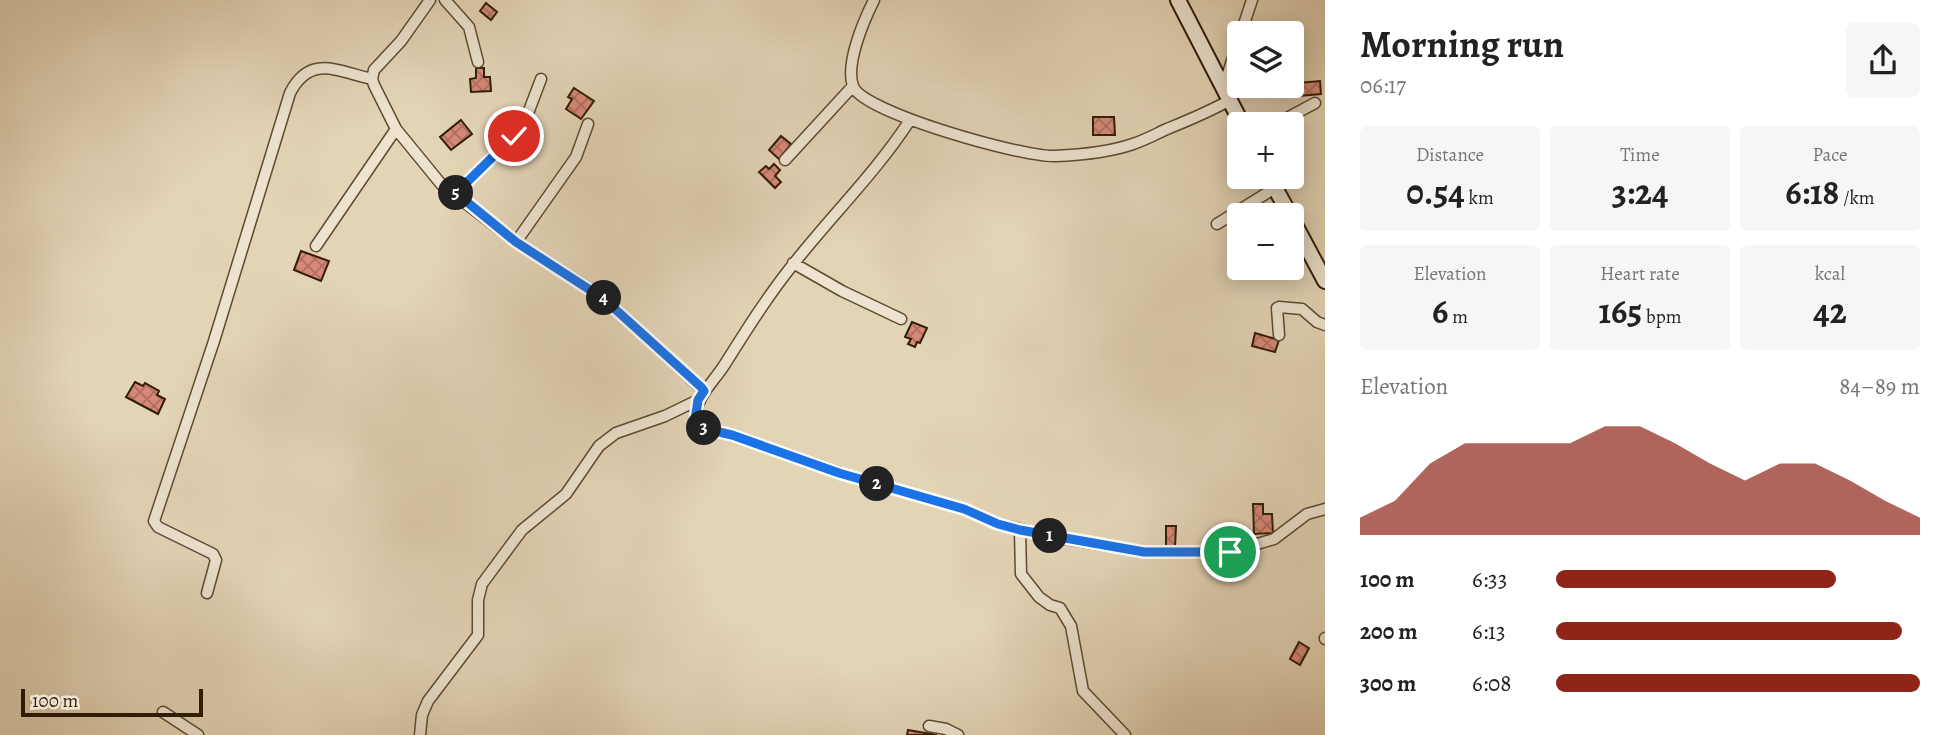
<!DOCTYPE html>
<html lang="en">
<head>
<meta charset="utf-8">
<style>
  :root { --surface:#fff; --page:#f6f6f6; --text:#222; --muted:#767676; --accent:#8f2418 }
  body { margin:0; font-family:Alegreya,serif; background:var(--page); color:var(--text); height:100vh; display:flex; flex-direction:column; font-size:26px; white-space:nowrap }
  * { box-sizing:border-box; margin:0 }
  p { font-size:23px; color:var(--muted) }
  .icon { flex:none; width:38px; height:38px; fill:none; stroke:currentColor; stroke-width:2; stroke-linecap:round; stroke-linejoin:round }
  .map { position:relative; flex:1; overflow:hidden }
  .side { display:flex; flex-direction:column; background:var(--surface); width:630px }
  .side>* { flex:none }
  .tools { position:absolute; left:1227px; top:21px; display:grid; gap:14px }
  .tools a { display:grid; place-items:center; width:77px; height:77px; border-radius:7px; background:var(--surface); box-shadow:0 4px 18px #0003; font-size:35px }
  .scale { position:absolute; left:21px; bottom:18px; width:182px; box-sizing:border-box; padding-left:7px; border:4px solid #301d06; border-top:0; font-size:19px; line-height:24px; white-space:nowrap; color:#301d06; -webkit-text-stroke:5px #ede3d0; paint-order:stroke }
  .pin { position:absolute; display:grid; place-items:center; width:60px; height:60px; color:#fff; margin:-30px; border:4px solid #fff; border-radius:50%; box-shadow:0 2px 7px #0007 }
  .km { position:absolute; width:35px; height:35px; margin:-18px; border-radius:50%; background:#222; color:#fff; font-size:19px; line-height:35px; text-align:center }
  .round { display:grid; place-items:center; flex:none; width:74px; height:74px; border-radius:7px; background:var(--page) }
  .head { display:flex; align-items:center; justify-content:space-between; height:119px; padding:0 35px }
  h1 { font-size:38px; font-weight:600; line-height:52px }
  .metrics { display:grid; grid-template-columns:repeat(3,1fr); gap:10px; height:119px; padding:7px 35px }
  .metrics div { display:grid; align-content:center; border-radius:7px; background:var(--page); text-align:center }
  .metrics b { font-size:35px; font-weight:600 }
  .metrics small { font-size:19px; font-weight:400 }
  .metrics p { font-size:19px }
  .chart { height:196px; padding:14px 35px }
  .chart p { display:flex; justify-content:space-between }
  .chart svg { width:100%; height:126px; margin-top:7px; fill:var(--accent); opacity:.7 }
  ul { padding:0 35px; list-style:none; font-size:23px }
  li { display:grid; grid-template-columns:112px 84px 1fr; align-items:center; height:52px }
  li i { height:18px; border-radius:9px; background:var(--accent) }
  main { display:flex; flex:1; min-height:0 }
  .map>svg:first-child { display:block }
</style>
</head>
<body>
<main>
<div class="map">
<svg width="1325" height="735" viewBox="0 0 1325 735">
  <defs>
    <pattern id="building-cross-hatch" width="8" height="8" patternUnits="userSpaceOnUse" patternTransform="scale(1.75)"><rect width="8" height="8" fill="#d78978"/><path d="M0 0l8 8M0 8l8-8" fill="none" stroke="#af6f60"/></pattern>
  </defs>
  <rect width="100%" height="100%" fill="#e3d4b6"/>
  <filter id="stains"><feTurbulence type="fractalNoise" baseFrequency=".00286" numOctaves="4"/><feColorMatrix values="0 0 0 0 .2 0 0 0 0 .09 0 0 0 0 .02 0 0 0 .5 -.17"/></filter>
  <radialGradient id="worn" r=".72"><stop offset=".6" stop-color="#630" stop-opacity="0"/><stop offset="1" stop-color="#630" stop-opacity=".3"/></radialGradient>
  <path fill="url(#building-cross-hatch)" stroke="#301d06" stroke-width="2" d="M486 3 497 12 491 20 480 11Z
    M476 68H484V77H490L491 91 471 92 470 79 476 78Z
    M1320 81 1321 94 1299 96 1298 83Z
    M574 88 594 101 581 119 566 109 572 99 568 97Z
    M1093 117H1114L1115 135H1093Z
    M461 120 472 134 451 150 440 137Z
    M781 136 791 144 779 159 769 150Z
    M774 164 780 170 775 176 781 182 775 188 759 172 766 166 769 169Z
    M301 251 329 261 321 281 294 270Z
    M912 322 927 328 920 343 917 342 915 347 908 344 911 339 905 337Z
    M1255 333 1279 340 1275 352 1252 346Z
    M135 382 143 386 145 383 159 391 157 395 165 399 158 414 126 397Z
    M1253 504H1263V514H1272L1273 533 1254 534Z
    M1166 526H1176L1175 547H1166Z
    M1299 642 1309 648 1300 665 1290 659Z
    M908 730 937 735H907Z"/>
  <g fill="none" stroke-linecap="round" stroke-linejoin="round">
    <g stroke="#5d4b32" stroke-width="13">
      <path id="street" d="M430 0 401 41 374 70 372 79 374 85 396 129 441 184 516 242 604 298 704 391
        M445 0 469 27 478 62
        M874 0C864 20 845 64 853 86 861 112 1025 158 1055 156 1080 155 1110 152 1133 144 1145 140 1156 134 1167 129 1189 120 1209 112 1230 100
        M1241 33 1252 0
        M1223 89 1239 39
        M910 120C877 171 833 214 795 262 769 294 747 329 725 364 713 383 696 396 695 420L702 428 732 435 840 473 964 509 998 524 1054 537 1145 552H1230L1274 539 1307 514 1325 509
        M1276 124 1315 103
        M785 160 853 86
        M456 193 514 136 527 116 541 79
        M1217 224 1275 188
        M516 242 576 157 588 124
        M316 246 396 129
        M793 263 842 291 901 319
        M1279 335 1277 308 1279 307 1302 309 1317 322 1325 325
        M1020 530 1021 574 1039 597 1050 605 1060 608 1071 626 1083 691 1125 735
        M207 593 216 560 213 554 158 527 154 521 214 341 290 93C310 54 337 71 372 79
        M1325 639V638
        M163 712 198 735
        M929 726 946 729 958 735
        M420 735 422 715 428 701 478 635V600L482 584 522 530 566 494 599 446 616 433 665 416 698 400"/>
    </g>
    <g stroke="#301d06" stroke-width="18">
      <path id="secondary" d="M1178 0 1242 124
        M1269 177 1290 215
        M1292 219 1325 281"/>
    </g>
    <use href="#street" stroke="#ede3d0" stroke-width="10"/>
    <use href="#secondary" stroke="#ede3d0" stroke-width="14"/>
  </g>
  <g fill="none" stroke-linecap="round" stroke-linejoin="round">
    <g stroke="#fff" stroke-width="14">
      <path id="route" d="M514 136 456 193 516 242 604 299 701 387 704 391 698 400 695 420 702 428 732 435 839 473 964 509 998 524 1020 530 1144 552H1230"/>
    </g>
    <use href="#route" stroke="#1a73e8" stroke-width="9"/>
  </g>
  <rect width="100%" height="100%" filter="url(#stains)"/>
  <rect width="100%" height="100%" fill="url(#worn)"/>
</svg>
<div class="tools">
<a><svg class="icon" aria-label="layers" viewBox="0 0 24 24"><path d="M12 4l9 5-9 5-9-5zM3 14l9 5 9-5"/></svg></a>
<a>+</a>
<a>−</a>
</div>
<div class="scale">100 m</div>
<div class="pin" style="left:1230px;top:552px;background:#1e9e55"><svg class="icon" aria-label="arrive" viewBox="0 0 24 24"><path d="M6 21V4h12l-3 4 3 4H6"/></svg></div>
<div class="pin" style="left:514px;top:136px;background:#d93025"><svg class="icon" aria-label="check" viewBox="0 0 24 24"><path d="M5 12l5 5 9-10"/></svg></div>
<b class="km" style="left:1050px;top:536px">1</b>
<b class="km" style="left:877px;top:484px">2</b>
<b class="km" style="left:704px;top:428px">3</b>
<b class="km" style="left:604px;top:298px">4</b>
<b class="km" style="left:456px;top:193px">5</b>
</div>
<section class="side">
<div class="head"><div><h1>Morning run</h1><p>06:17</p></div><a class="round"><svg class="icon" aria-label="share" viewBox="0 0 24 24"><path d="M12 15V3M7 8l5-5 5 5M5 13v7h14v-7"/></svg></a></div>
<div class="metrics">
<div><p>Distance</p><b>0.54<small> km</small></b></div>
<div><p>Time</p><b>3:24</b></div>
<div><p>Pace</p><b>6:18<small> /km</small></b></div>
</div>
<div class="metrics">
<div><p>Elevation</p><b>6<small> m</small></b></div>
<div><p>Heart rate</p><b>165<small> bpm</small></b></div>
<div><p>kcal</p><b>42</b></div>
</div>
<div class="chart"><p><span>Elevation</span>84–89 m</p>
<svg viewBox="0 0 160 44" preserveAspectRatio="none"><path d="M0 44V38L10 32L20 19L30 12L40 12L50 12L60 12L70 6L80 6L90 12L100 19L110 25L120 19L130 19L140 25L150 32L160 38V44z"/></svg>
</div>
<ul>
<li><b>100 m</b>6:33<i style="width:77%"></i></li>
<li><b>200 m</b>6:13<i style="width:95%"></i></li>
<li><b>300 m</b>6:08<i style="width:100%"></i></li>
</ul>
</section>
</main>
</body>
</html>
